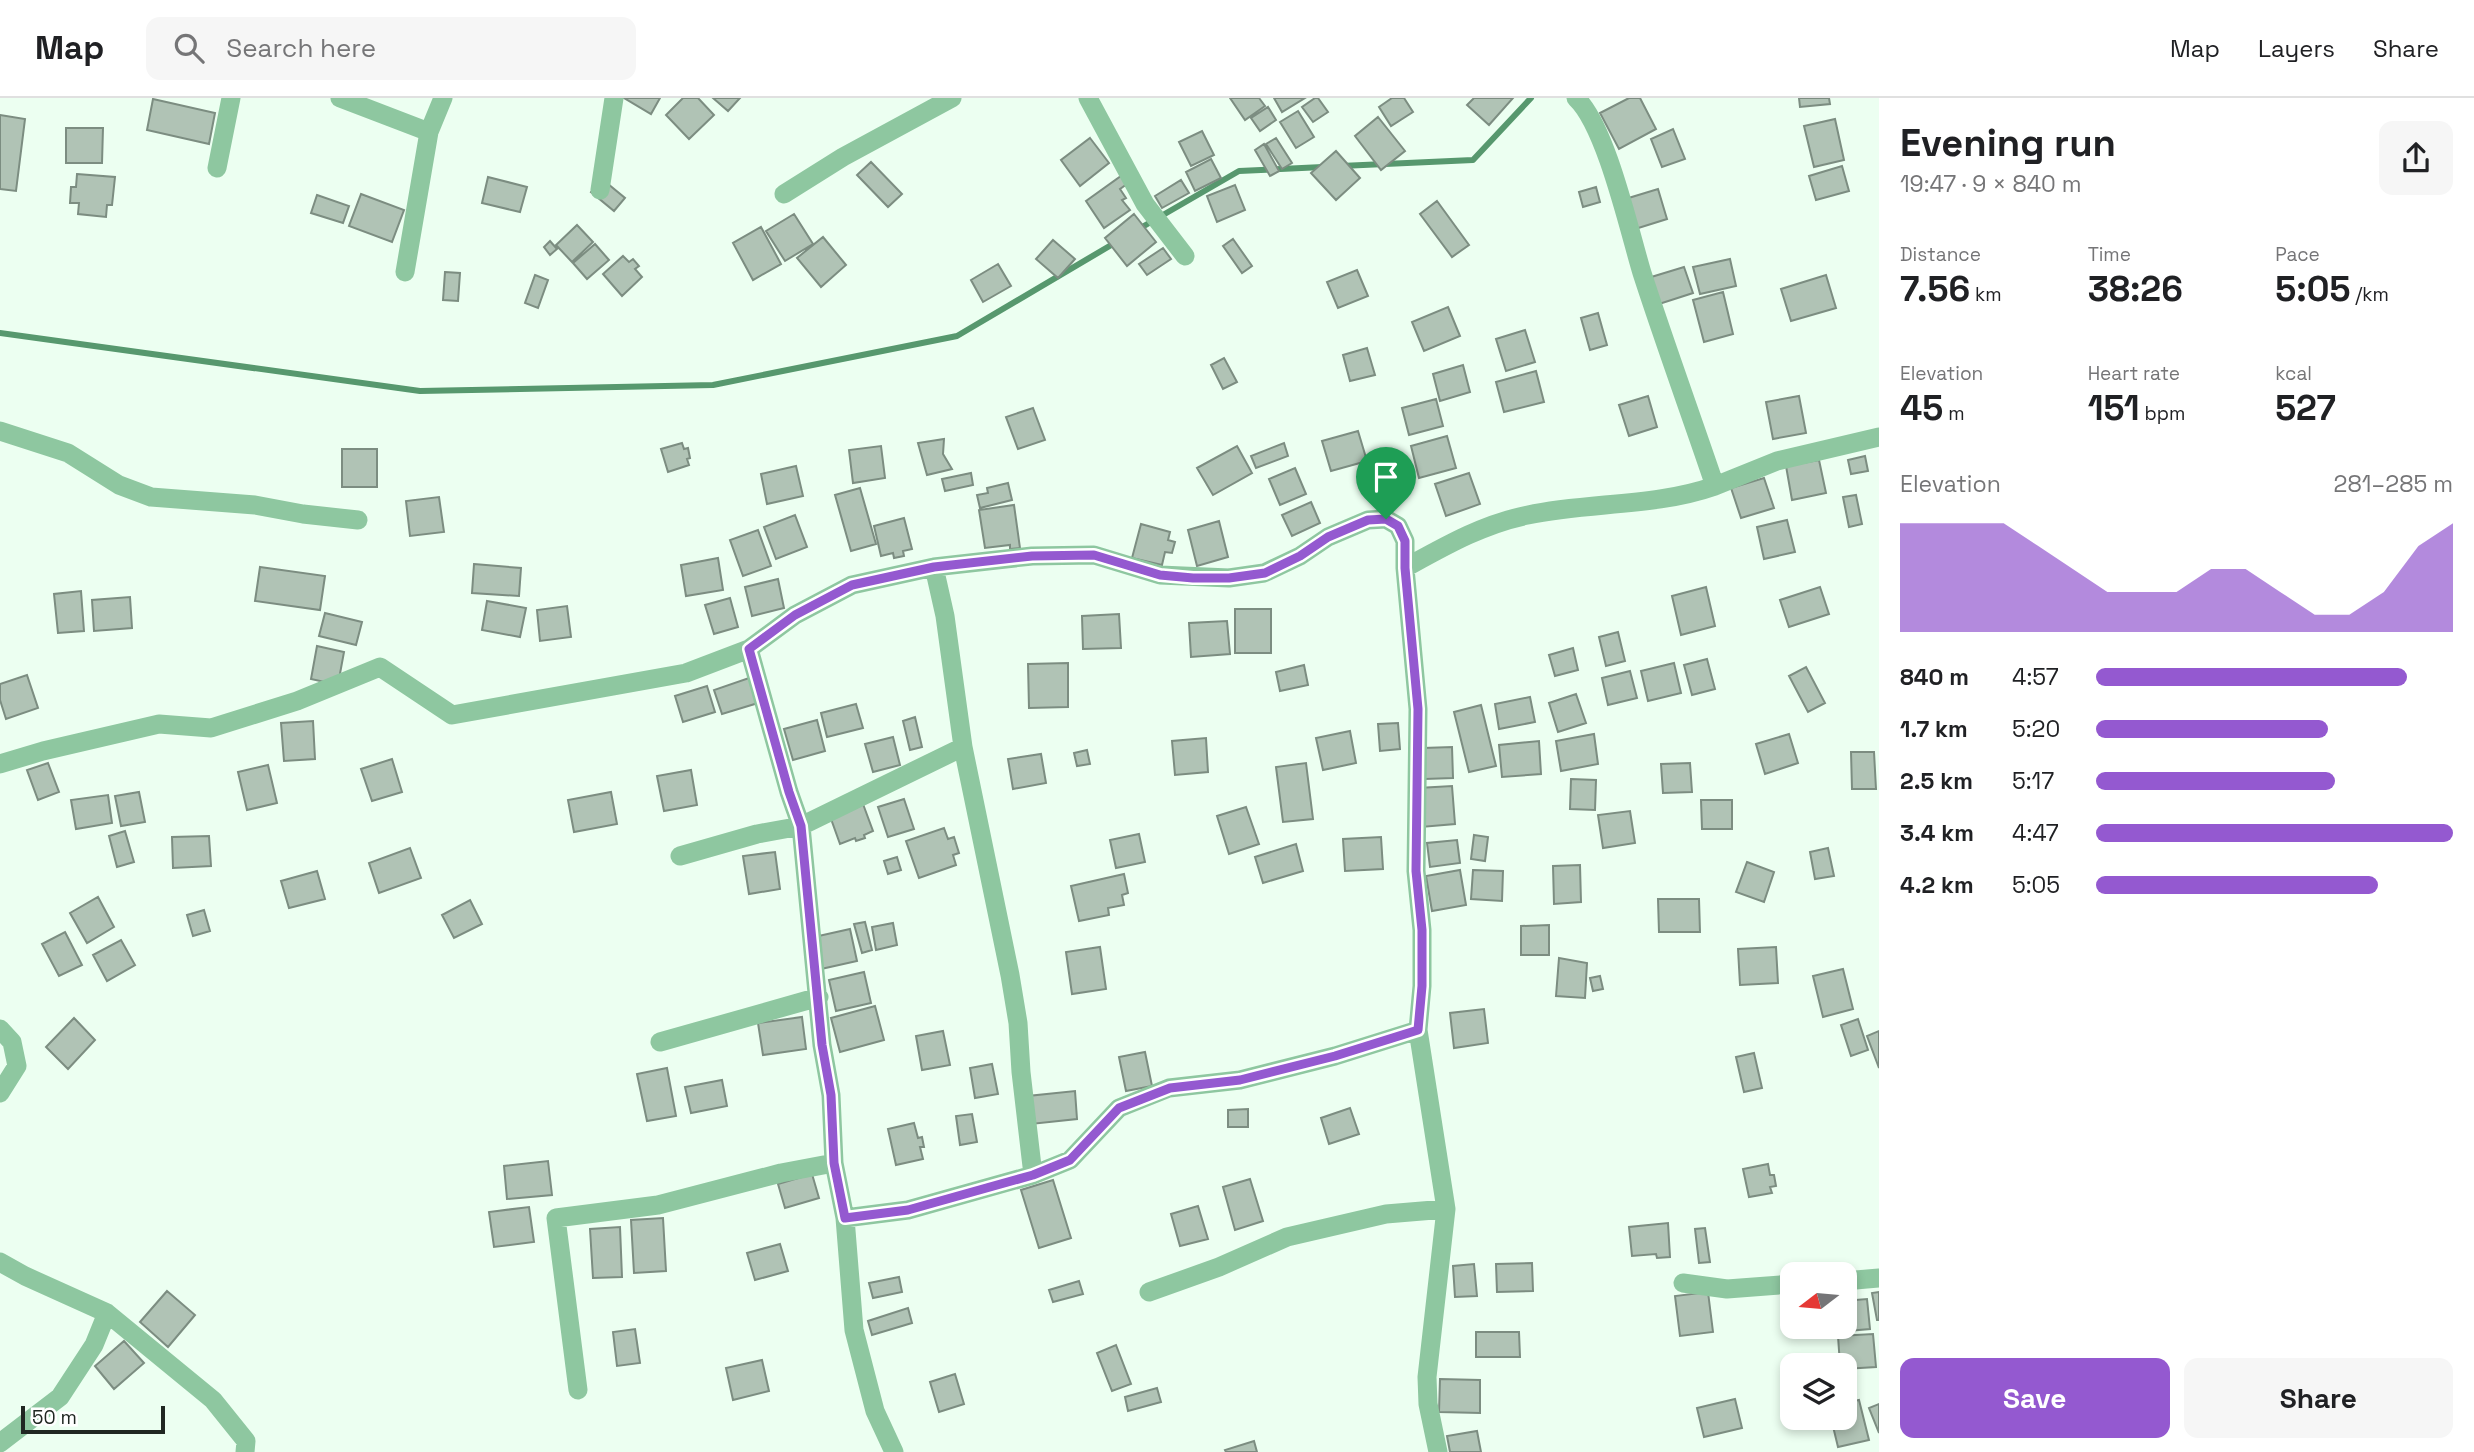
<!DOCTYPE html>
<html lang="en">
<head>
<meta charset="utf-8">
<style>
  :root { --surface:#fff; --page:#f6f6f6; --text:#202124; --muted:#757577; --line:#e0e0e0; --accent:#9459d0 }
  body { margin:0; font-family:"Space Grotesk",sans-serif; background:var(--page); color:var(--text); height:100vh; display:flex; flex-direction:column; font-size:26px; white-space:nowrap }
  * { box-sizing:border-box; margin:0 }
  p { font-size:23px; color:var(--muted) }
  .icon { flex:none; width:38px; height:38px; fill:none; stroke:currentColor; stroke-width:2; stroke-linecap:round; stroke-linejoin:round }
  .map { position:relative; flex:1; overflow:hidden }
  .sheet { display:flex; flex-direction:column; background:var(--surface); width:595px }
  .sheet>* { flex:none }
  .needle { width:46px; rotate:254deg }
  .controls { position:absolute; left:1780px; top:1164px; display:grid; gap:14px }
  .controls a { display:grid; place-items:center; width:77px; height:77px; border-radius:14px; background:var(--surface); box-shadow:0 4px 10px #0003; font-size:35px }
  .scale { position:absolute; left:21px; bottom:18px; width:144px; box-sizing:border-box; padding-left:7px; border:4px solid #202722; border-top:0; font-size:19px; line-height:24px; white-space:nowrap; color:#202722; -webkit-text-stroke:5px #fff; paint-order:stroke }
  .pin { position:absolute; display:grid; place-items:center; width:60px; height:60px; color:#fff; margin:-72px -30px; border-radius:50% 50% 50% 0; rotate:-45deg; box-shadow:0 0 7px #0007 }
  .pin .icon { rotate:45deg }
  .round { display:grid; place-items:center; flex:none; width:74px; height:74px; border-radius:14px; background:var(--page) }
  .headline { display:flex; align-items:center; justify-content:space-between; height:119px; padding:0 21px }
  h1 { font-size:38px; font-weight:800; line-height:52px }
  .figures { display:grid; grid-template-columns:repeat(3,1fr); gap:10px; height:119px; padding:7px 21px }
  .figures div { display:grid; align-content:center }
  .figures b { font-size:35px; font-weight:800 }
  .figures small { font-size:19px; font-weight:400 }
  .figures p { font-size:19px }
  .chart { height:196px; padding:14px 21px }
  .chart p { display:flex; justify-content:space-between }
  .chart svg { width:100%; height:126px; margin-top:7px; fill:var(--accent); opacity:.7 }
  .cta { display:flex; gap:14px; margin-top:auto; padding:14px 21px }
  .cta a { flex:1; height:80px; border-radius:14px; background:var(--accent); color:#fff; font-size:28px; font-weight:800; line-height:80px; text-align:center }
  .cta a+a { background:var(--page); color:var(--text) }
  ul { padding:0 21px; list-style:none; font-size:23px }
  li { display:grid; grid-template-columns:112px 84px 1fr; align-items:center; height:52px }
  li i { height:18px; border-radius:9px; background:var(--accent) }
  header { display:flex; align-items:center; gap:42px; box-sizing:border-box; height:98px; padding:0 35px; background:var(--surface); border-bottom:2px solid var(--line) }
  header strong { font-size:33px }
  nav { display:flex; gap:38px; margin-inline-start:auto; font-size:24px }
  .search { width:490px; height:63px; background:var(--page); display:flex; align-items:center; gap:18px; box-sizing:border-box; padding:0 24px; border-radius:14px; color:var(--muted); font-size:26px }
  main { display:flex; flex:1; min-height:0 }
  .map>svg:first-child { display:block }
</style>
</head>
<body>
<header>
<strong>Map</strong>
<div class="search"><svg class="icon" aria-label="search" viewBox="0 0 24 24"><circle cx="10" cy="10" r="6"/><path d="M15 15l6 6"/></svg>Search here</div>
<nav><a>Map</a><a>Layers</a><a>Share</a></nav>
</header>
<main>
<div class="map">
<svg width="1879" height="1354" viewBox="0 0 1879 1354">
  <rect width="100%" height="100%" fill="#ecfff1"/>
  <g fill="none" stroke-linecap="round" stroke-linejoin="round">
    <path stroke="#57986e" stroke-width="6" d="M1341 68 1473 62 1531 0
      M1137 132 1239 73 1323 69
      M0 235 420 293 713 287 957 238 1118 143"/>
  </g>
  <path fill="#b0c3b5" stroke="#7c8d81" stroke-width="2" d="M624 0H660L651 16Z
    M683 0H698L714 17 689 41 666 17Z
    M713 0H740L728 13Z
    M1230 0H1259L1265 8 1245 22Z
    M1274 0H1305L1282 14Z
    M1315 0H1318L1328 14 1313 24 1302 9Z
    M1392 0H1404L1413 14 1391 28 1379 9Z
    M1474 0H1513L1489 27 1467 7Z
    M1629 0H1640L1656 31 1619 51 1600 15Z
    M1799 0H1829L1830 6 1800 9Z
    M153 1 215 15 209 46 147 32Z
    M1268 9 1276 22 1260 33 1251 20Z
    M1298 13 1314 39 1296 50 1280 24Z
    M0 17 25 21 16 93 0 91Z
    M1378 19 1405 53 1381 72 1355 38Z
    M1835 21 1844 62 1814 69 1804 28Z
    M66 30H103L102 65H66Z
    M1673 31 1685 61 1662 69 1651 41Z
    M1202 33 1214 57 1191 68 1179 44Z
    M1090 40 1109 65 1080 88 1061 62Z
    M1276 40 1292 65 1282 71 1266 46Z
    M1264 46 1279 73 1270 78 1255 52Z
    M1336 53 1360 80 1336 102 1311 75Z
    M1211 61 1221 80 1195 93 1186 74Z
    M871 64 902 96 888 109 857 77Z
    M1842 68 1849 93 1816 102 1809 78Z
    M77 76 115 79 112 107H107L106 119 78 116 79 105H70L71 89H76Z
    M1121 78 1127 86 1120 91 1126 100 1122 102 1130 112 1104 130 1086 103Z
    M488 79 527 89 520 114 482 105Z
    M602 81 625 100 614 113 591 94Z
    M1181 82 1189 95 1162 110 1155 98Z
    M1235 87 1245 112 1217 124 1207 98Z
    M1596 89 1600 104 1583 109 1579 94Z
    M1658 91 1667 121 1632 132 1622 102Z
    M361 96 404 112 392 144 349 128Z
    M317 97 349 108 343 125 311 115Z
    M1437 103 1469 147 1452 159 1420 116Z
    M794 116 813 146 785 163 766 133Z
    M1134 116 1156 144 1127 168 1105 140Z
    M577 127 593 144 572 164 556 147Z
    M761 129 781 166 753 182 733 145Z
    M823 139 846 167 821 189 797 160Z
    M1233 141 1252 168 1242 175 1223 148Z
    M1053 142 1075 161 1058 180 1036 161Z
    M550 143 557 151 550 157 544 149Z
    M595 146 609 162 587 181 573 165Z
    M1163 150 1171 161 1147 177 1139 166Z
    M623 158 629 164 633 161 639 168 635 171 642 179 622 198 603 176Z
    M1730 161 1736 188 1700 196 1693 169Z
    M998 166 1011 188 983 204 971 182Z
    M1684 169 1693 195 1656 207 1648 180Z
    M1357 172 1368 198 1338 210 1327 184Z
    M445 174 460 175 458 203 443 202Z
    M535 177 548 182 538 210 525 205Z
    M1826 177 1836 210 1791 223 1781 191Z
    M1723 194 1733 236 1704 244 1693 202Z
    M1448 209 1460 238 1424 253 1412 224Z
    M1598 215 1607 247 1590 252 1581 220Z
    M1525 232 1535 264 1506 273 1496 241Z
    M1367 250 1375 277 1350 283 1343 257Z
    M1224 260 1237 284 1223 291 1211 267Z
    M1463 267 1470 294 1440 303 1433 276Z
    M1536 273 1544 304 1504 314 1496 284Z
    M1648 298 1657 329 1629 338 1619 307Z
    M1799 298 1806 335 1773 341 1766 304Z
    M1436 301 1443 328 1409 337 1402 310Z
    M1033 310 1045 342 1018 351 1006 319Z
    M1358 333 1367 363 1331 373 1322 343Z
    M1447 338 1456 370 1419 380 1411 348Z
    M944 341 943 356 952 371 927 377 918 345Z
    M682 345 684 351 688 350 690 360 687 361 689 367 668 374 661 351Z
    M1284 345 1288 358 1256 370 1251 358Z
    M881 348 885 380 853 385 849 352Z
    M1237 348 1252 375 1213 397 1197 370Z
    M342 351H377V389H342Z
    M1403 357 1413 386 1380 398 1369 370Z
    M1865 358 1868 373 1851 376 1848 362Z
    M1819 362 1826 395 1792 402 1786 368Z
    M796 368 803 398 767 406 761 376Z
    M1295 370 1306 396 1280 407 1269 381Z
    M971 375 973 387 945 393 942 381Z
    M1469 375 1480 406 1446 418 1435 386Z
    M1764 380 1774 410 1741 420 1731 390Z
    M1008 385 1012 402 980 410 977 397 988 395 987 390Z
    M860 390 876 446 851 453 835 397Z
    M1856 397 1862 426 1849 429 1843 399Z
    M439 399 444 434 410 438 406 403Z
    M1311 404 1320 425 1292 438 1282 417Z
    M1014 407 1020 450 1010 451V447L985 450 979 412Z
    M795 417 807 449 776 461 764 429Z
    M904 420 912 451 903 453 904 458 894 460 893 455 881 458 874 428Z
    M1787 422 1795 454 1764 461 1757 429Z
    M1219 423 1228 459 1197 468 1188 432Z
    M1141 426 1170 434 1168 442 1175 444 1172 455 1165 454 1162 467 1132 460Z
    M758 432 771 468 743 478 730 442Z
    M718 460 723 492 686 498 681 467Z
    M474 466 521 470 519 498 472 495Z
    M260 469 325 478 320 512 255 503Z
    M778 481 784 510 752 518 745 489Z
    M1706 489 1715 528 1681 537 1672 498Z
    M1820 489 1829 516 1789 529 1780 502Z
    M81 493 84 533 58 535 54 496Z
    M130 499 132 530 94 533 92 502Z
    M730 500 738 529 714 536 705 507Z
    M487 503 526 510 520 539 482 532Z
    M567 508 571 539 540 543 537 512Z
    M1235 511H1271V555H1235Z
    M325 515 362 524 356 547 319 538Z
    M1119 516 1121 550 1083 551 1082 518Z
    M1227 523 1230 556 1191 559 1189 525Z
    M1618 534 1625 563 1606 568 1599 539Z
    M317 548 344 554 339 581 329 585 311 581Z
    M1573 550 1578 572 1555 578 1549 557Z
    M1707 561 1715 591 1692 597 1684 567Z
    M1068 565V609L1029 610 1028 566Z
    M1674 565 1681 595 1648 603 1641 573Z
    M1304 567 1308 587 1280 593 1276 574Z
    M1806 569 1825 605 1808 614 1789 578Z
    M1630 573 1637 600 1608 607 1602 580Z
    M27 577 38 610 6 621 0 602V586Z
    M749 580 758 605 722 616 714 592Z
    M707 588 715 614 683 624 675 598Z
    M1576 596 1586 625 1558 634 1549 605Z
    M1530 599 1535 624 1499 631 1495 606Z
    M856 606 863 630 827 639 821 615Z
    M1481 607 1496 668 1469 674 1454 614Z
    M915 619 922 649 910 652 903 623Z
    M817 622 825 653 793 662 784 631Z
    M313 623 315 661 284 663 281 625Z
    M1398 625 1400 651 1380 653 1378 626Z
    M1350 633 1356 665 1323 672 1316 640Z
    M1594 636 1598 666 1561 673 1556 643Z
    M1789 636 1798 665 1765 676 1756 646Z
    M893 639 900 667 873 674 865 646Z
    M1206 640 1208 674 1175 677 1172 643Z
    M1539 643 1541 676 1502 679 1499 647Z
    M1452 649 1453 680 1425 681 1423 650Z
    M1087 652 1090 666 1077 668 1074 655Z
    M1851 654H1874L1876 691H1852Z
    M1041 656 1046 685 1013 691 1008 661Z
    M392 661 402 694 372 703 361 671Z
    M48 665 59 694 38 702 27 672Z
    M1306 665 1313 721 1283 724 1276 669Z
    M1690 665 1692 694 1663 695 1661 666Z
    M268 667 277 705 247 712 238 674Z
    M691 672 697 707 664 713 657 678Z
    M1571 681 1596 682 1595 712 1570 711Z
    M1452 688 1455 726 1421 729 1418 690Z
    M139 694 145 724 121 728 115 698Z
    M611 694 617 726 574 734 568 702Z
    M108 697 112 725 76 731 71 702Z
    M904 701 914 731 888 739 878 709Z
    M1701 702H1732V731H1702Z
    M863 706 873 733 864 737 865 740 856 743 855 740 840 746 830 718Z
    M1246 709 1259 746 1229 756 1217 718Z
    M1630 713 1635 745 1603 750 1598 717Z
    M944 730 948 741 954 739 959 755 953 757 956 767 919 780 906 743Z
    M125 733 134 764 117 769 109 738Z
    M1139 736 1145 764 1116 770 1110 742Z
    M1474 737 1488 739 1485 763 1471 761Z
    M209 738 211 768 173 770 172 739Z
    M1381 739 1383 771 1345 773 1343 741Z
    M1457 742 1460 765 1430 769 1427 745Z
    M1296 746 1303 773 1263 785 1255 759Z
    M410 750 421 780 379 795 369 765Z
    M1828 750 1834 778 1815 781 1810 754Z
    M775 754 780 791 749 796 743 758Z
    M897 759 901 772 888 776 884 763Z
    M1747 764 1774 774 1764 804 1736 794Z
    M1580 767 1581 804 1554 806 1553 768Z
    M1460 772 1466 807 1432 813 1426 778Z
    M1473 772 1503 773 1502 803 1471 801Z
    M317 773 325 801 289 810 281 783Z
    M1124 776 1128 795 1122 797 1124 807 1108 810 1109 817 1079 823 1071 788Z
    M98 799 114 829 87 845 70 815Z
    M1658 801H1699L1700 834H1659Z
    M470 802 482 826 454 840 442 817Z
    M204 812 210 833 193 838 187 817Z
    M865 824 872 852 862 855 854 826Z
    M893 825 897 847 876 852 872 829Z
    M1549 827V857H1521V828Z
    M850 831 857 863 821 871 814 839Z
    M65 834 82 867 59 878 42 846Z
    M121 842 135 867 107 883 93 857Z
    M1100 849 1106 891 1072 896 1066 854Z
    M1776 849 1778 885 1740 887 1738 851Z
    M1559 860 1587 865 1585 900 1556 898Z
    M1843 871 1853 911 1823 919 1813 878Z
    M864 874 871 905 836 913 829 882Z
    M1600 878 1603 891 1593 893 1590 880Z
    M875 908 884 942 840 954 831 920Z
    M1484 911 1488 945 1454 950 1450 915Z
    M802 919 806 951 763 957 758 925Z
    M74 920 95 942 68 971 46 949Z
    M1858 921 1868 952 1851 958 1841 927Z
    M943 933 950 967 922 972 916 938Z
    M1879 933V970L1867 938Z
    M1145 954 1152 988 1126 993 1119 959Z
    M1754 955 1762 990 1744 994 1736 959Z
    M992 966 998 996 975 1000 970 970Z
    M667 970 676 1018 647 1023 637 976Z
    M722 982 727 1008 691 1015 685 989Z
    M1075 993 1077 1021 1031 1026 1028 998Z
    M1350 1010 1359 1036 1329 1046 1321 1020Z
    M1248 1011V1029H1228V1012Z
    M972 1016 977 1044 960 1047 956 1018Z
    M914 1025 918 1040 922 1039 924 1049H920L923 1061 896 1067 888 1031Z
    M548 1063 552 1097 507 1101 504 1068Z
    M1768 1066 1770 1077H1774L1776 1088 1770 1089 1772 1095 1749 1099 1743 1071Z
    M812 1076 819 1100 785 1110 778 1086Z
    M1250 1081 1263 1123 1235 1132 1223 1089Z
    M1053 1082 1071 1140 1039 1150 1021 1092Z
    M1198 1108 1208 1141 1180 1148 1171 1116Z
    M529 1109 534 1144 494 1149 489 1114Z
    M663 1120 666 1173 634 1175 631 1122Z
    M1668 1125 1670 1159 1657 1160 1656 1156 1632 1158 1629 1129Z
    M620 1129 622 1179 593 1180 590 1131Z
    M1705 1130 1710 1164 1699 1165 1695 1131Z
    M780 1146 788 1173 755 1182 747 1155Z
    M1532 1165 1533 1193 1497 1194 1496 1166Z
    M1474 1166 1477 1198 1455 1199 1453 1168Z
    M899 1179 902 1194 873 1200 869 1185Z
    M1079 1183 1083 1196 1053 1204 1049 1192Z
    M167 1193 195 1217 168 1249 140 1224Z
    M1708 1194 1713 1234 1680 1238 1675 1198Z
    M1879 1194V1222H1877L1872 1195Z
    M1867 1201 1870 1231 1836 1234 1835 1228H1844V1203Z
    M1792 1202V1228H1826L1827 1234 1792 1239 1787 1203Z
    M908 1210 912 1225 872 1237 868 1223Z
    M635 1231 640 1265 617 1268 613 1234Z
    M1476 1234H1519L1520 1259H1476Z
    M1873 1236 1876 1269 1844 1271V1267H1840L1838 1238Z
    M124 1243 144 1265 114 1291 95 1268Z
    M1116 1247 1131 1286 1112 1293 1097 1255Z
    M762 1262 769 1293 733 1302 726 1270Z
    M955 1276 964 1306 939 1314 930 1284Z
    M1440 1281 1480 1282V1315L1439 1314Z
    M1157 1290 1161 1304 1128 1313 1125 1299Z
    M1735 1301 1742 1330 1704 1339 1697 1310Z
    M1859 1302 1869 1342 1838 1349 1831 1320H1844V1305Z
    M1879 1306V1335L1869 1310Z
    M1477 1333 1481 1354H1450L1447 1338Z
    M1254 1343 1257 1354H1226L1225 1352Z"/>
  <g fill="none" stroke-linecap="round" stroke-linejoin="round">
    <path stroke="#8ec7a0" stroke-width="19" d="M340 0 429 34
      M1088 0 1145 106 1185 158
      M1576 0C1606 28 1629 132 1642 175 1665 246 1691 317 1715 388L1777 363 1879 339
      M217 70 231 0
      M600 92 614 0
      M784 96 843 59 952 0
      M405 174 429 34 443 0
      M0 333 68 355 119 387 151 399 255 407 303 416 358 422
      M934 469 945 518 963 649 1010 877 1018 925 1021 974 1033 1077
      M749 551 789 694 801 728 822 947 831 997 834 1065 845 1120 854 1232 875 1313 894 1354
      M0 666 43 653 159 626 211 630 297 603 380 569 452 617 686 575 749 551 795 517 852 487 934 469 1032 458 1094 457 1160 477 1229 480 1264 475 1300 458 1328 439 1368 422 1386 421 1398 428 1405 443V470
      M680 758 757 736 801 728 963 649
      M0 931 12 944 17 968 0 995
      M660 944 819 899
      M845 1120 908 1112 1033 1077 1070 1062 1119 1010 1169 990 1240 982 1335 958 1418 932
      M0 1164 25 1178 107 1215 213 1302 246 1343 245 1354
      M1844 1183 1879 1180
      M1683 1185 1727 1191 1792 1186
      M1149 1194 1219 1169 1287 1139 1386 1116 1446 1111
      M578 1292 556 1120 658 1107 781 1075 834 1065
      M0 1345 60 1299 94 1247 107 1215
      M1438 1354 1428 1306 1427 1279 1446 1111 1418 932 1422 888V832L1416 773 1418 611 1405 470C1445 448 1483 426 1528 417 1590 404 1655 409 1715 388"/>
  </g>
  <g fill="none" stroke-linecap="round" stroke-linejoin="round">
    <g stroke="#fff" stroke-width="14">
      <path id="route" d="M1386 421 1398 428 1405 443V470L1418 611 1416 773 1422 832V888L1418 932 1335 958 1240 982 1170 990 1119 1010 1070 1062 1033 1077 908 1112 845 1120 834 1065 831 997 822 947 801 728 789 694 749 551 795 517 852 487 934 469 1032 458 1094 457 1160 477 1193 480H1229L1265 475 1300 458 1328 439 1368 422Z"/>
    </g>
    <use href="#route" stroke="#9459d0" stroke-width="9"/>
  </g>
</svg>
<div class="controls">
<a><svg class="needle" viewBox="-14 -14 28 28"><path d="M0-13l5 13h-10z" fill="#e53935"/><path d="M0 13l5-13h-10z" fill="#757577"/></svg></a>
<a><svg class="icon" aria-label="layers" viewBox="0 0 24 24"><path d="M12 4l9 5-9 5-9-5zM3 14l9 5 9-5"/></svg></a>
</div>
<div class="scale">50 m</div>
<div class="pin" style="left:1386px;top:421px;background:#1e9e55"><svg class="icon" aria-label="arrive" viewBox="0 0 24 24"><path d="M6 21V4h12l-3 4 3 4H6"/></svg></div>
</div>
<section class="sheet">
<div class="headline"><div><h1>Evening run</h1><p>19:47 · 9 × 840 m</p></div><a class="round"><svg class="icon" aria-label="share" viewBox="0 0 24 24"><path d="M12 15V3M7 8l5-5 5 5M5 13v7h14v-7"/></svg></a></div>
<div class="figures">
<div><p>Distance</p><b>7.56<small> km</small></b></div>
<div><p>Time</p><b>38:26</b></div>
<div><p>Pace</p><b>5:05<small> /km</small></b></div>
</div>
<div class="figures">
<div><p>Elevation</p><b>45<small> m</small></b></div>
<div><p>Heart rate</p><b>151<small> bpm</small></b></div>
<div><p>kcal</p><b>527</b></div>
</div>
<div class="chart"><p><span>Elevation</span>281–285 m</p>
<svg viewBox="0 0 160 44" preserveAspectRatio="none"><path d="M0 44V6L10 6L20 6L30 6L40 14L50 22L60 30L70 30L80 30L90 22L100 22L110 30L120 38L130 38L140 30L150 14L160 6V44z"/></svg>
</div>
<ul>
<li><b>840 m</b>4:57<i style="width:87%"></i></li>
<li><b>1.7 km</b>5:20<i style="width:65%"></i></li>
<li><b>2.5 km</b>5:17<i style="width:67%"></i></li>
<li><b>3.4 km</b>4:47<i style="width:100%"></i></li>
<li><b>4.2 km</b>5:05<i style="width:79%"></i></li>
</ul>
<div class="cta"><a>Save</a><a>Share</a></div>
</section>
</main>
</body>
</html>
